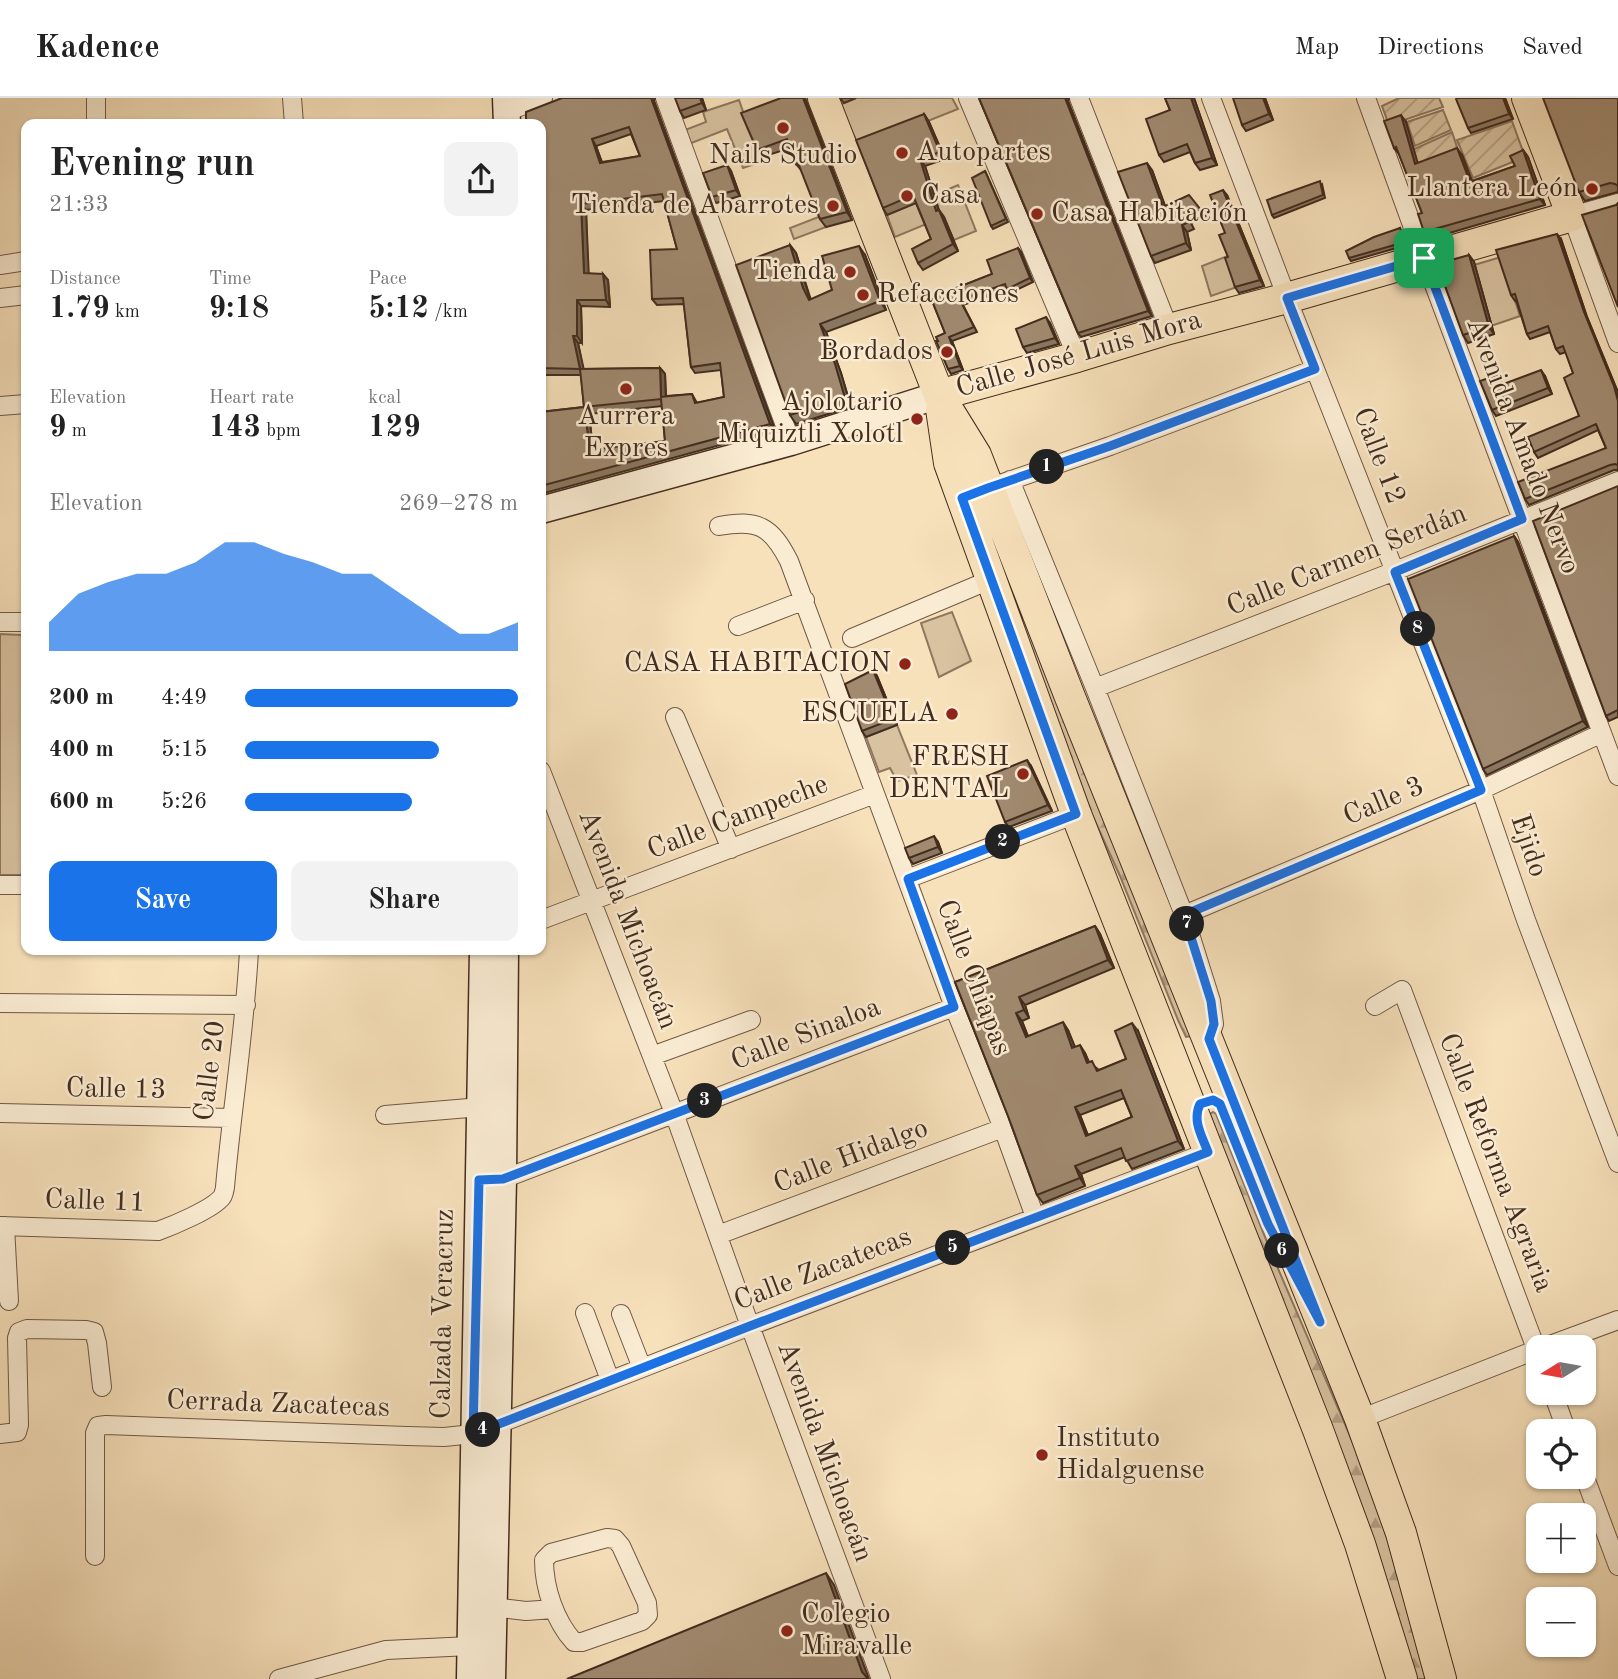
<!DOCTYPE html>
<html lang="en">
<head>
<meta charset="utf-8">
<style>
  :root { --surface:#fff; --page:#f2f2f2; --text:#222; --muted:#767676; --line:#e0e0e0; --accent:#1a73e8 }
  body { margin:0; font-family:"Old Standard TT",serif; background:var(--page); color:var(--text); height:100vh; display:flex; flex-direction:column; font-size:26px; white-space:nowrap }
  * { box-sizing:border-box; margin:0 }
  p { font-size:23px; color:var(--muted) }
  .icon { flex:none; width:38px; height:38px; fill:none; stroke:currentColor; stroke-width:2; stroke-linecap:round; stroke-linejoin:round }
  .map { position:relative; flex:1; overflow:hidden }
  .details { position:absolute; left:21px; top:21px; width:525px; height:836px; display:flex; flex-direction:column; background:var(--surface); border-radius:14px; box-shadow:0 2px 5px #0004 }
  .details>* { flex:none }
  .needle { width:46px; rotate:259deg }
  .tools { position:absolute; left:1526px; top:1237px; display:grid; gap:14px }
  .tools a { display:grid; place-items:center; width:70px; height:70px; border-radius:14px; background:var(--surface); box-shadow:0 2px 5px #0004; font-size:35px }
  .pin { position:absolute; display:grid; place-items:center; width:60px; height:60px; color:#fff; margin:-30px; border-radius:14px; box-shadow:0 4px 10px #0006 }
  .km { position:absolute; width:35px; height:35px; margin:-18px; border-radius:50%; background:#222; color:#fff; font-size:19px; line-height:35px; text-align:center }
  .round { display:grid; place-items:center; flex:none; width:74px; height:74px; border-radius:14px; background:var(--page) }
  .overview { display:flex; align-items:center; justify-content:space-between; height:119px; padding:0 28px }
  h1 { font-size:38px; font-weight:700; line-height:52px }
  .metrics { display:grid; grid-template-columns:repeat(3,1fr); gap:10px; height:119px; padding:7px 28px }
  .metrics div { display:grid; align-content:center }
  .metrics b { font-size:30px; font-weight:700 }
  .metrics small { font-size:19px; font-weight:400 }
  .metrics p { font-size:19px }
  .chart { height:196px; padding:14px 28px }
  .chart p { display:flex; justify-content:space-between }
  .chart svg { width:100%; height:126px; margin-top:7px; fill:var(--accent); opacity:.7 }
  .cta { display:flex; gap:14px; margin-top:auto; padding:14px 28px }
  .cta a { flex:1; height:80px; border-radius:14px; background:var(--accent); color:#fff; font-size:28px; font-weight:700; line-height:80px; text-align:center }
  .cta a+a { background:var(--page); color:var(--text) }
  ul { padding:0 28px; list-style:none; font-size:23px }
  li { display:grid; grid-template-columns:112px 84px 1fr; align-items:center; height:52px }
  li i { height:18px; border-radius:9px; background:var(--accent) }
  header { display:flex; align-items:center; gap:42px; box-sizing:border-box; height:98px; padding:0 35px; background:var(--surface); border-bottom:2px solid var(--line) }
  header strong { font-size:33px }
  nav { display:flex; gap:38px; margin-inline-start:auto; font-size:24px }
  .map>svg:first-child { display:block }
</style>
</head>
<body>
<header>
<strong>Kadence</strong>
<nav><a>Map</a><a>Directions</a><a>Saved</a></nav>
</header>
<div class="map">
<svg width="1618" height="1581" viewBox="0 0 1618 1581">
  <defs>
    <pattern id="forest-firs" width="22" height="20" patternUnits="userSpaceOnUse" patternTransform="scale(1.75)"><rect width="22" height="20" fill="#d8c2a0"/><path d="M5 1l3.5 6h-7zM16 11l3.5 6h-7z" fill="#b19e82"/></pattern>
    <pattern id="garden-furrows" width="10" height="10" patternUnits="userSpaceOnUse" patternTransform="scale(1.75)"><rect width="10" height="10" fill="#d8c2a0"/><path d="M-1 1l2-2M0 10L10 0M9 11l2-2" fill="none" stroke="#b19e82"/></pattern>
  </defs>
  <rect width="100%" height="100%" fill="#f7e1bb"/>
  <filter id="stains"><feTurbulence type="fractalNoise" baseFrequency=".00286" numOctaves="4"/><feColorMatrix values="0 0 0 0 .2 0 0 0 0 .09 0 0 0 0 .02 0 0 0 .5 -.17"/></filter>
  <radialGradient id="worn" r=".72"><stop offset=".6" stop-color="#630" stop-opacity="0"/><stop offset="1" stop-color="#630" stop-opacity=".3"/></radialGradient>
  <path fill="#d8c2a0" stroke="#8e775f" stroke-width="2" d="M856 0H952L958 11 860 50 839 7Z
    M739 2 746 22 763 63 743 70 727 31 689 46 685 32 706 24 703 14Z
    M958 87 976 133 954 142 943 119 895 139 887 117Z
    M821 118 826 129 794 141 790 130Z
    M1248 150 1250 156 1237 189 1211 198 1202 168Z
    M1501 159 1520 218 1491 228 1474 167Z
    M952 514 971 563 939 579 921 525Z
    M0 536 22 537 26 540V773L20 777H0Z
    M897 627 917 677 897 683 890 670 879 674 866 639Z"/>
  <path fill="url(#forest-firs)" stroke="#8e775f" stroke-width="2" d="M998 450 1192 938 1186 939 1178 922 1120 778 1070 668 996 453Z
    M1213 1014 1216 1016 1273 1159 1366 1375 1383 1425 1428 1581H1411L1210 1016Z"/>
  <path fill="url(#garden-furrows)" stroke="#8e775f" stroke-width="2" d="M1399 0H1439L1443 9 1389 27 1382 8Z
    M1443 12 1451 32 1415 48 1407 24Z
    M1512 23 1525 59 1473 80 1457 42Z
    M1452 34 1459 55 1409 74 1401 57Z"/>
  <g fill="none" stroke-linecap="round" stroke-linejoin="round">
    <g stroke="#705945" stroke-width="20">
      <path id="street" d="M292 0 294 26
        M665 0 791 344
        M968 0 1077 259
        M1079 0 1169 231
        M1211 0 1287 200 1481 692 1526 822 1618 1065
        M1366 0 1424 160 1618 678
        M506 14 543 0
        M96 26V0
        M1618 105 1572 118 1618 245
        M0 167 26 163
        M0 200 26 197
        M0 308 26 306
        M1010 382 1095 590 1184 817 1211 903 1214 926 1211 935
        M1000 386 1110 348 1315 271
        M719 428C758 421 771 428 789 463L954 909 1003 1030 1035 1119
        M0 524H26
        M738 528 805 502
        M852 540 992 481
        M1095 590 1395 473 1618 383
        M675 619 731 751
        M541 673 674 1015 750 1228 881 1581
        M907 781 1076 716
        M0 787H26
        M1184 817 1481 692 1602 635
        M541 822 875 696
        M0 905 246 907
        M1375 908 1402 892 1538 1256
        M652 958 751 922
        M0 1015 231 1020
        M385 1017 481 1009
        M496 1081H503L954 909
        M0 1128 158 1133C172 1128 213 1111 222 1099 223 1098 225 1091 225 1089 232 1010 245 931 249 852
        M5 1128 9 1203
        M718 1137 1003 1030
        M585 1215 610 1282
        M621 1216 642 1270
        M1542 1250 1618 1222
        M1553 1295 1567 1334
        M1360 1321 1538 1251
        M0 1336 17 1334 19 1327 17 1240 19 1234 27 1231 86 1232 94 1234 97 1245 102 1289
        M1584 1377 1618 1468
        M607 1440 615 1441 621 1448 647 1505 648 1517 642 1523 582 1544H574C555 1523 544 1490 544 1462L551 1455Z
        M95 1458V1335L98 1328 106 1327 407 1338 444 1339 473 1336 750 1228 1208 1054
        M493 1509 526 1513 554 1511
        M279 1581 386 1552 470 1548"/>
    </g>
    <g stroke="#432c1e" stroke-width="29">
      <path id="secondary" d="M506 0 507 26
        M541 412 791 344 939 297
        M470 1581 483 852
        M492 1581 503 1081 505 852"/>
    </g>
    <g stroke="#432c1e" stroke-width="32">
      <path id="primary" d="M823 0 939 297 976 357 1070 599 1360 1321 1401 1435 1441 1581
        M939 297 1077 259 1169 231 1287 200 1572 118 1527 0
        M941 311 949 365 1076 716 1318 1332 1360 1446 1402 1581"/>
    </g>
    <use href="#street" stroke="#faecd3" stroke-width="18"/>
    <use href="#secondary" stroke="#faecd3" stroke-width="26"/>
    <use href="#primary" stroke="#f7e1bb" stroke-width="30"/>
  </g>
  <path fill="#8a7760" stroke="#432c1e" stroke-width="2" fill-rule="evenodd" d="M702 0 706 12 684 20 680 13Z
    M781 0H805L852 122 826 129 820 121 802 73 796 66 790 50 762 59 757 52Z
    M840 0H856L844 5Z
    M979 0H1069L1068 3 1152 218 1081 239 1078 235Z
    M1165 0H1194L1217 67 1200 72 1195 65 1190 54 1164 64 1159 57 1170 12Z
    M1265 0 1273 22 1246 33 1242 27Z
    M1505 0 1513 21 1471 35 1468 30Z
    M1618 0V94L1585 103 1579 94Z
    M654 3 775 332 541 396V314L584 309 581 277H541V26ZM631 36 640 58 602 64 596 48ZM664 103 677 151 652 201 657 207 684 206 691 269 695 275 721 272 724 299 697 305 692 296 666 298 665 276 660 270 583 271 578 245H582L581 208 610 209 608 182 588 175 586 112ZM662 308 665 343 593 352 589 316Z
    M924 16 929 24 945 61 925 68 939 112 944 119 958 153 923 172 918 165 931 141 916 105 887 117 883 110Z
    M1406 24 1417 65 1462 57 1472 83 1515 68 1523 52 1528 59 1545 107 1429 141 1424 134 1422 115 1399 56 1394 50Z
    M727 67 731 73 740 98 716 105 712 99Z
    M1152 72 1165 108 1201 112 1206 118 1191 125 1194 131 1187 134 1191 152 1155 165 1151 158Z
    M985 73 1008 124 993 131 991 128Z
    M1322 86 1325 100 1274 120 1272 117Z
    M1227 97 1264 188 1239 195 1235 189 1228 159 1225 135Z
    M1400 130 1407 147 1351 163 1349 160Z
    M1561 141 1587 219 1618 295V372H1614L1529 407 1525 401 1606 350 1598 332 1538 360 1534 354 1579 318 1573 275 1566 254 1560 256 1556 251 1550 234 1530 241 1527 236 1516 202 1515 203 1511 197Z
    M790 147 796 155 811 202 832 192 865 157 886 212 826 234 841 275 851 309 796 326 790 317Z
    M1018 150 1021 154 1033 184 1010 195 1007 191 963 207 977 234 952 243 963 272 951 276 948 271 945 235 931 200 992 176Z
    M1469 157 1474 164 1494 236 1468 245 1463 237Z
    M1050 225 1059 246 1027 255 1023 249Z
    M1545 278 1552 296 1496 318 1492 312 1501 283 1503 287Z
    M1618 388V619L1609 623 1606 618Z
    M1514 438 1518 444 1588 629 1487 677 1483 671Z
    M873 572 877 578 897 627 866 639 862 633Z
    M1031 668 1052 713 1009 729 1005 724Z
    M938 744 942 755 913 766 909 760Z
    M1095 828 1100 836 1114 870 1025 907 1029 920 1022 923 1028 938 1068 932 1075 949 1085 955 1089 964 1099 972 1126 961 1138 933 1184 1051 1132 1071 1125 1059 1081 1076 1085 1088 1043 1105 1037 1097 1008 1018 955 884ZM1124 1000 1132 1019 1088 1037 1080 1017Z"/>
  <path fill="#71614e" stroke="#432c1e" stroke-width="2" d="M651 0H655L654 3 775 332 770 326Z
    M700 0H702L706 12 702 5Z
    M803 0H805L852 122 847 114Z
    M1065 0H1069L1068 3 1152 218 1148 213Z
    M1191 0H1194L1217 67 1212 60Z
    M1263 0H1265L1273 22 1269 16Z
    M1503 0H1505L1513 21 1509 16Z
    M924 16 929 24 945 61 940 54Z
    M1401 17 1406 24 1420 73 1415 66Z
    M592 41 596 48 604 71 600 65Z
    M1457 50 1462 57 1475 91 1470 84Z
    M1523 52 1528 59 1545 107 1540 101Z
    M920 61 925 68 941 120 936 113Z
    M1147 65 1152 72 1168 116 1163 109Z
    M727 67 731 73 740 98 736 92Z
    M1223 92 1227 97 1264 188 1260 182Z
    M581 106 586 112 589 181 584 175Z
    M939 112 944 119 958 153 953 146Z
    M1182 127 1187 134 1191 152 1186 145Z
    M1557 136 1561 141 1587 219 1618 294V303L1584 214Z
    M790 147 796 155 809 198 815 211 809 202 803 190Z
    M859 148 865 157 886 212 880 203Z
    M1018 150 1021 154 1033 184 1030 180Z
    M1469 157 1474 164 1494 236 1489 229Z
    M603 176 608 182 610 209 606 202Z
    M577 202 581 208 582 245 577 238Z
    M1046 219 1050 225 1059 246 1055 240Z
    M820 226 826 234 841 275 851 309 845 300Z
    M573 238 578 245 585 277 580 271Z
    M949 239 952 243 963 272 960 268Z
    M660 270 665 276 666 305 661 299Z
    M1541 272 1545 278 1552 296 1548 290Z
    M584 309 589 316 594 359 590 352Z
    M1514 438 1518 444 1588 629 1583 623Z
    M873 572 877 578 897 627 893 621Z
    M1027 662 1031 668 1052 713 1048 707Z
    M934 738 938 744 942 755 938 749Z
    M1095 828 1100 836 1114 870 1108 862Z
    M1019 899 1025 907 1029 920 1024 912Z
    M1016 915 1022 923 1031 947 1026 939Z
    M1063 924 1068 932 1078 958 1072 950Z
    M1132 925 1138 933 1184 1051 1178 1043Z
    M1080 947 1085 955 1092 973 1087 965Z
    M1075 1009 1080 1017 1091 1046 1086 1038Z
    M1075 1068 1081 1076 1085 1088 1080 1080Z
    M826 1475 834 1487 869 1581H868L862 1574Z"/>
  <path fill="#a18a70" stroke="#432c1e" stroke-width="2" fill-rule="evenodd" d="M562 0H651L770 326 541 388V314L584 309 580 271 541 270V26H526V14ZM629 29 640 58 600 65 592 41ZM662 96 677 151 650 152 652 201 683 200 691 269 720 265 724 299 695 305 692 296 661 299 660 270 580 271 573 238H577V202H606L603 176 584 175 581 106ZM661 301 665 343 590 352 584 309Z
    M675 0H700L702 5 680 13Z
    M781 0H803L847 114 820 121 798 65 796 66 787 41 757 52 741 15Z
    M979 0H1065L1148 213 1078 235Z
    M1165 0H1191L1212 60 1195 65 1187 46 1159 57 1146 21 1170 12Z
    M1233 0H1263L1269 16 1242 27Z
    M1457 0H1503L1509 16 1468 30 1456 1Z
    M1543 0H1618V88L1615 86 1610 85 1579 94Z
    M924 16 940 54 920 61 936 113 939 112 953 146 918 165 912 151 931 141 913 97 883 110 856 42Z
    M1401 17 1415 66 1457 50 1470 84 1515 68 1510 58 1523 52 1540 101 1424 134 1418 116 1422 115 1396 49 1394 50 1384 23Z
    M1147 65 1163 109 1189 97 1201 112 1186 118 1189 124 1182 127 1186 145 1151 158 1118 74Z
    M727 67 736 92 712 99 703 75Z
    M985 73 1006 121 991 128 972 80Z
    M1320 83 1323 97 1272 117 1267 102Z
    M1223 92 1260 182 1235 189 1225 160 1228 159 1219 137 1225 135 1210 97Z
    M1618 105V209L1582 117 1616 107Z
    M1400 130 1405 144 1349 160 1346 153 1374 139Z
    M1557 136 1584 214 1614 288 1618 303V367L1615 366 1610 367 1525 401 1518 384 1606 350 1596 326 1534 354 1528 339 1579 318 1564 280 1573 275 1563 248 1556 251 1548 228 1527 236 1515 196 1511 197 1496 152Z
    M790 147 803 190 809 202 832 192 822 158 859 148 880 203 820 226 835 266 845 300 790 317 736 167Z
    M1018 150 1030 180 1007 191 1005 186 960 202 974 229 949 239 960 268 948 271 936 243H938L936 239 945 235 931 200 992 176 987 162Z
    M1469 157 1489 229 1463 237 1437 166Z
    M1046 219 1055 240 1023 249 1016 231Z
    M1541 272 1548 290 1492 312 1480 283 1497 277 1501 287Z
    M1618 388V612L1606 618 1533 423Z
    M1514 438 1583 623 1483 671 1408 481Z
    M873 572 893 621 862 633 845 586Z
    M1027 662 1048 707 1005 724 987 678Z
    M934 738 938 749 909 760 905 750Z
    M1095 828 1108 862 1019 899 1024 912 1016 915 1026 939 1063 924 1072 950 1080 947 1087 965 1092 963 1097 973 1126 961 1115 933 1132 925 1178 1043 1126 1063 1121 1050 1075 1068 1080 1080 1037 1097 1008 1018 955 884ZM1121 992 1132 1019 1086 1038 1075 1009Z
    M826 1475 862 1574 868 1581H567Z"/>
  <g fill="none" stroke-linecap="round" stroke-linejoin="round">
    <g stroke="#fff" stroke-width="14">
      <path id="route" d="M1424 160 1522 421 1395 474 1481 692 1184 817 1211 903 1214 926 1209 941 1320 1224 1268 1126 1220 1006 1213 1002 1200 1006C1192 1023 1202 1038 1208 1054L750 1228 473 1336 479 1082 503 1081 954 909 908 781 1076 716 962 400 988 390 1110 348 1315 271 1287 200Z"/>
    </g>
    <use href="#route" stroke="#1a73e8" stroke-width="9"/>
  </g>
  <g fill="#8f2418" stroke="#faecd3" stroke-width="2.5">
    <circle cx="783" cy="30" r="7"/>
    <circle cx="902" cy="55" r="7"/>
    <circle cx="1592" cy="91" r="7"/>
    <circle cx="907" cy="98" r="7"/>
    <circle cx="833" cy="108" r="7"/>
    <circle cx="1037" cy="116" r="7"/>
    <circle cx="850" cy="174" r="7"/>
    <circle cx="863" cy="197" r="7"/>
    <circle cx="947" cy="254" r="7"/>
    <circle cx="626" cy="291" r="7"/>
    <circle cx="917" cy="321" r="7"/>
    <circle cx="905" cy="566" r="7"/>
    <circle cx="952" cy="616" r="7"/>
    <circle cx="1023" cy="676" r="7"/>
    <circle cx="1042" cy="1357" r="7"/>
    <circle cx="787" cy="1533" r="7"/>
  </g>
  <g text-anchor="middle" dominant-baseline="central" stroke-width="5" stroke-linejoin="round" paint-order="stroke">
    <g font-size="28" fill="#432c1e" stroke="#faecd3" text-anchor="end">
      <text x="916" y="55" text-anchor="start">Autopartes</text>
      <text x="783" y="58" text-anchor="middle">Nails Studio</text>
      <text x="1578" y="91">Llantera León</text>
      <text x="921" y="98" text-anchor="start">Casa</text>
      <text x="819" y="108">Tienda de Abarrotes</text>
      <text x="1051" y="116" text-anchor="start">Casa Habitación</text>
      <text x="836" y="174">Tienda</text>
      <text x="877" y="197" text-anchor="start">Refacciones</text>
      <text x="933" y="254">Bordados</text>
      <text x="903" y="305">Ajolotario<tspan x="903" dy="32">Miquiztli Xolotl</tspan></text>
      <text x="626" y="319" text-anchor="middle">Aurrera<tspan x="626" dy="32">Expres</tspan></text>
      <text x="891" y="566">CASA HABITACION</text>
      <text x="938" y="616">ESCUELA</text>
      <text x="1009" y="660">FRESH<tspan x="1009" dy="32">DENTAL</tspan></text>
      <text x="1056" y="1341" text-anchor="start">Instituto<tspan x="1056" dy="32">Hidalguense</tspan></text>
      <text x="801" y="1517" text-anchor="start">Colegio<tspan x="801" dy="32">Miravalle</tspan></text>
    </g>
    <g font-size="28" fill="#432c1e" stroke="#faecd3">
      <text transform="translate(1079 257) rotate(-16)">Calle José Luis Mora</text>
      <text transform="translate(1522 348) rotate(69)">Avenida Amado Nervo</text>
      <text transform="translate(1378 358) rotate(69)">Calle 12</text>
      <text transform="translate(1347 463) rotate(-22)">Calle Carmen Serdán</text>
      <text transform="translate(1384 704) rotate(-23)">Calle 3</text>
      <text transform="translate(738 720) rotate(-21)">Calle Campeche</text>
      <text transform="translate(1528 748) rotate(71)">Ejido</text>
      <text transform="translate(627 822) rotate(69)">Avenida Michoacán</text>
      <text transform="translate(973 880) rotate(69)">Calle Chiapas</text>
      <text transform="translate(806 937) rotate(-21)">Calle Sinaloa</text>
      <text transform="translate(211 973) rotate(-83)">Calle 20</text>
      <text transform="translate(116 992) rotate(1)">Calle 13</text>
      <text transform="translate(851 1059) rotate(-21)">Calle Hidalgo</text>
      <text transform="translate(1495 1065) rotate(69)">Calle Reforma Agraria</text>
      <text transform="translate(95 1104) rotate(2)">Calle 11</text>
      <text transform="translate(823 1172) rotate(-21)">Calle Zacatecas</text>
      <text transform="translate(444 1216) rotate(-89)">Calzada Veracruz</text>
      <text transform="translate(278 1307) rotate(2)">Cerrada Zacatecas</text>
      <text transform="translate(824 1354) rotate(70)">Avenida Michoacán</text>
    </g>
  </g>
  <rect width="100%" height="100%" filter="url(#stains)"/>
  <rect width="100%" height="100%" fill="url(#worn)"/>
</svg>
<div class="tools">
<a><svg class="needle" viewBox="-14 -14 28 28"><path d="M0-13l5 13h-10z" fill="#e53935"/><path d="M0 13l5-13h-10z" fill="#767676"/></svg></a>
<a><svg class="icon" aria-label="locate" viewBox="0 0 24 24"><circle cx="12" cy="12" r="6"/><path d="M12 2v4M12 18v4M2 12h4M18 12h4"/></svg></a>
<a>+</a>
<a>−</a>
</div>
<div class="pin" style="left:1424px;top:160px;background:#1e9e55"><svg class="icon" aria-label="arrive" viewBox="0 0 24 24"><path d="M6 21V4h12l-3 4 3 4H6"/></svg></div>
<b class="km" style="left:1047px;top:369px">1</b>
<b class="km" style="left:1003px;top:744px">2</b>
<b class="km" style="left:705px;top:1003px">3</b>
<b class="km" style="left:483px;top:1332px">4</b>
<b class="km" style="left:953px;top:1150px">5</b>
<b class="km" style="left:1282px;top:1153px">6</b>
<b class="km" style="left:1187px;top:826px">7</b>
<b class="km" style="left:1418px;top:531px">8</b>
<section class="details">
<div class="overview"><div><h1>Evening run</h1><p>21:33</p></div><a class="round"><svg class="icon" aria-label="share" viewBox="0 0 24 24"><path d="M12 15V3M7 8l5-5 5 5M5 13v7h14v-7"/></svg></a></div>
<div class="metrics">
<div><p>Distance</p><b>1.79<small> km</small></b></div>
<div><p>Time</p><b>9:18</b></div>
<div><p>Pace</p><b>5:12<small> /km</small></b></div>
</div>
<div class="metrics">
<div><p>Elevation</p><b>9<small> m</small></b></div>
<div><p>Heart rate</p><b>143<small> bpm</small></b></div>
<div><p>kcal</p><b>129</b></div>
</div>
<div class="chart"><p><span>Elevation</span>269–278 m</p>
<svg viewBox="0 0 160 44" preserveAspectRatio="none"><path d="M0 44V34L10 24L20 20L30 17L40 17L50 13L60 6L70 6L80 10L90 13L100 17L110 17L120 24L130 31L140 38L150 38L160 34V44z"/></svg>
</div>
<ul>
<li><b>200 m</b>4:49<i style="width:100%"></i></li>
<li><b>400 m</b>5:15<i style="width:71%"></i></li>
<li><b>600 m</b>5:26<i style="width:61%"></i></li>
</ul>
<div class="cta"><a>Save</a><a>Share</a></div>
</section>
</div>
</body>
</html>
